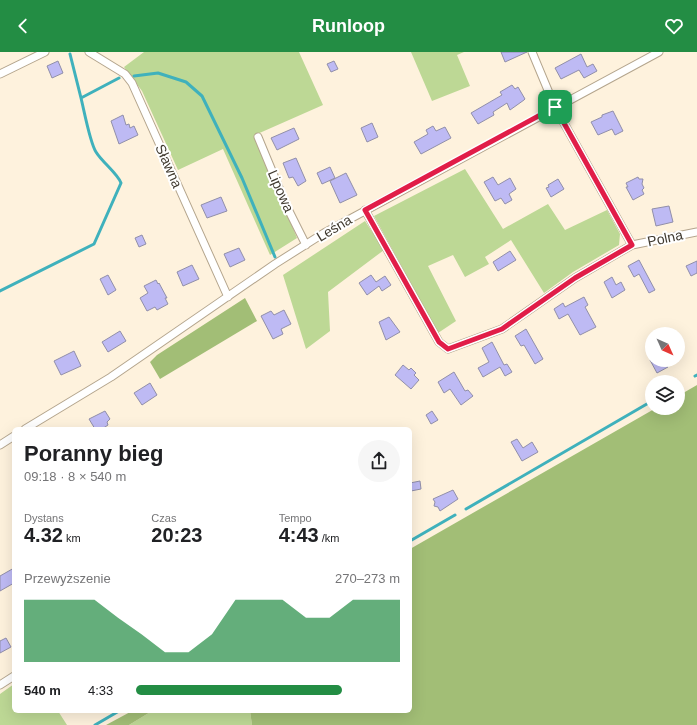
<!DOCTYPE html>
<html lang="pl">
<head>
<meta charset="utf-8">
<style>
  :root { --surface:#fff; --page:#f6f6f6; --text:#202124; --muted:#757577; --accent:#238d44 }
  body { margin:0; font-family:Arial,sans-serif; background:var(--page); color:var(--text); height:100vh; display:flex; flex-direction:column; font-size:15px; white-space:nowrap }
  * { box-sizing:border-box; margin:0 }
  p { font-size:13px; color:var(--muted) }
  .icon { flex:none; width:22px; height:22px; fill:none; stroke:currentColor; stroke-width:2; stroke-linecap:round; stroke-linejoin:round }
  .map { position:relative; flex:1; overflow:hidden }
  .drawer { position:absolute; left:12px; top:375px; width:400px; height:286px; display:flex; flex-direction:column; background:var(--surface); border-radius:6px; box-shadow:0 4px 16px #0002 }
  .drawer>* { flex:none }
  .needle { width:26px; rotate:135deg }
  .buttons { position:absolute; left:645px; top:275px; display:grid; gap:8px }
  .buttons a { display:grid; place-items:center; width:40px; height:40px; border-radius:50%; background:var(--surface); box-shadow:0 4px 16px #0002; font-size:20px }
  .pin { position:absolute; display:grid; place-items:center; width:34px; height:34px; color:#fff; margin:-17px; border-radius:8px; box-shadow:0 2px 6px #0006 }
  .round { display:grid; place-items:center; flex:none; width:42px; height:42px; border-radius:21px; background:var(--page) }
  .overview { display:flex; align-items:center; justify-content:space-between; height:68px; padding:0 12px }
  h1 { font-size:22px; font-weight:600; line-height:30px }
  .metrics { display:grid; grid-template-columns:repeat(3,1fr); gap:6px; height:68px; padding:4px 12px }
  .metrics div { display:grid; align-content:center }
  .metrics b { font-size:20px; font-weight:600 }
  .metrics small { font-size:11px; font-weight:400 }
  .metrics p { font-size:11px }
  .chart { height:112px; padding:8px 12px }
  .chart p { display:flex; justify-content:space-between }
  .chart svg { width:100%; height:72px; margin-top:4px; fill:var(--accent); opacity:.7 }
  ul { padding:0 12px; list-style:none; font-size:13px }
  li { display:grid; grid-template-columns:64px 48px 1fr; align-items:center; height:30px }
  li i { height:10px; border-radius:5px; background:var(--accent) }
  header { display:flex; justify-content:space-between; align-items:center; height:52px; padding:0 12px; background:var(--accent); color:#fff; font-size:18px; font-weight:600 }
  .map>svg:first-child { display:block }
</style>
</head>
<body>
<header><svg class="icon" aria-label="back" viewBox="0 0 24 24"><path d="M15 5l-7 7 7 7"/></svg>Runloop<svg class="icon" aria-label="heart" viewBox="0 0 24 24"><path d="M12 20l-8-8c-3-5 5-10 8-4 3-6 11-1 8 4z"/></svg></header>
<div class="map">
<svg width="697" height="673" viewBox="0 0 697 673">
  <rect width="100%" height="100%" fill="#fef2dd"/>
  <path fill="#bdd895" d="M144 0H299L323 53 255 83 297 186 270 203 223 97 178 118 142 39 124 15Z
    M411 0H464L457 3 470 34 432 49Z
    M465 117 503 177 548 152 565 178 607 158 620 182 619 193 573 220 544 241 511 188 485 205 489 212 465 225 453 203 428 214 456 269 438 281 374 164Z
    M365 169 384 198 328 240 330 279 306 297 283 223Z
    M14 632V659H58L67 673H0V642Z
    M152 659H250L252 673H129Z"/>
  <path fill="#a2be76" d="M245 246 257 269 160 327 150 310 157 303Z
    M697 333V673H252L250 659H410V497L656 356H678V344Z
    M132 659H152L129 673H106Z"/>
  <g fill="none" stroke-linecap="round" stroke-linejoin="round">
    <path stroke="#3fb1bc" stroke-width="3" d="M70 2 81 46
      M134 24 158 21 186 30 202 44 242 126 275 205
      M0 239 94 192 121 131C118 122 102 110 96 100 90 91 84 58 81 46L119 26
      M695 324 697 323
      M466 457 652 349
      M410 489 455 463
      M95 673 119 659"/>
  </g>
  <path fill="#bebaf4" stroke="#918fa9" d="M501 0H527L505 10Z
    M581 2 587 15 593 12 597 19 584 26 579 18 561 27 555 16Z
    M58 9 63 21 52 26 47 14Z
    M334 9 338 17 331 20 327 12Z
    M512 33 515 37 518 35 525 47 524 48 510 58 507 51 493 60 494 63 478 72 471 61 502 43 500 40Z
    M613 59 623 79 615 83 612 77 598 83 591 70 602 65V63Z
    M123 63 126 73 129 72 130 76 134 74 138 83 119 92 111 69Z
    M372 71 378 85 367 90 361 76Z
    M433 74 436 79 445 75 451 86 421 102 414 90 428 82 426 78Z
    M294 76 299 87 277 98 271 86Z
    M296 106 306 129 298 134 293 125 289 126 283 111Z
    M330 115 335 126 322 132 317 121Z
    M346 121 357 143 340 151 330 129Z
    M493 125 498 133 510 126 516 137 509 142 512 148 505 152 501 146 495 149 484 130Z
    M638 125 639 127H643L642 132 644 136 642 138 644 142 633 148 626 135H628L626 131Z
    M558 127 564 137 551 145 546 136 549 135 548 133Z
    M221 145 227 159 207 166 201 153Z
    M669 154 673 170 656 174 652 157Z
    M142 183 146 192 139 195 135 186Z
    M239 196 245 208 230 215 224 202Z
    M510 199 516 208 498 219 493 210Z
    M639 208 655 238 649 241 639 222 634 225 628 214Z
    M697 209V221L691 224 686 214Z
    M192 213 199 227 183 234 177 220Z
    M108 223 116 238 108 243 100 227Z
    M371 223 376 230 385 224 391 233 382 239 379 234 367 243 359 231Z
    M612 225 616 233 621 230 625 238 612 246 604 230Z
    M156 228 158 232 159 231 167 246H165L168 252 157 258 155 255 147 259 140 246 148 241 144 234Z
    M584 245 588 253 585 255 596 275 580 283 568 262 559 267 554 257 563 251 565 255Z
    M284 258 291 272 281 277 283 282 273 287 261 264 271 259 274 263Z
    M389 265 400 280 386 288 379 270Z
    M526 277 543 307 535 312 524 293 521 294 515 284Z
    M120 279 126 289 108 300 102 290Z
    M492 290 504 313 507 312 512 320 505 324 500 315 483 325 478 316 489 310 482 296Z
    M74 299 81 314 61 323 54 309Z
    M650 308H663L668 315 657 321Z
    M403 313 409 318 411 316 416 321 414 323 419 328 411 337 395 323Z
    M454 320 465 339 468 338 473 344 461 353 450 337 444 341 438 330Z
    M150 331 157 343 142 353 134 341Z
    M105 359 110 367 107 370 108 373 102 377H95L89 367Z
    M432 359 438 368 431 372 426 363Z
    M517 387 523 396 532 390 538 400 522 409 511 390Z
    M420 429 421 437 411 439 410 431Z
    M453 438 458 447 440 459 438 455 434 454 435 450 433 447Z
    M14 516V531L0 539V524Z
    M6 586 11 595 0 601V589Z"/>
  <g fill="none" stroke-linecap="round" stroke-linejoin="round">
    <g stroke="#b4a58d" stroke-width="9">
      <path id="street" d="M89 0 125 22 132 31 228 245
        M532 0 555 55 632 193 697 180
        M0 22 45 0
        M258 85 287 155 306 193
        M365 158 439 290 448 297 502 277 575 226 632 193
        M25 377 111 325 275 212 324 181 659 0
        M0 393 14 384
        M0 633 14 624"/>
    </g>
    <use href="#street" stroke="#fff" stroke-width="7"/>
  </g>
  <g fill="none" stroke-linecap="round" stroke-linejoin="round">
    <g stroke="#fff" stroke-width="8">
      <path id="route" d="M555 55 632 193 575 226 502 277 448 297 439 290 365 158Z"/>
    </g>
    <use href="#route" stroke="#e11d48" stroke-width="5"/>
  </g>
  <g text-anchor="middle" dominant-baseline="central" stroke-width="4" stroke-linejoin="round" paint-order="stroke">
    <g font-size="14" fill="#403a2f" stroke="#fff">
      <text transform="translate(169 114) rotate(66)">Sławna</text>
      <text transform="translate(281 139) rotate(66)">Lipowa</text>
      <text transform="translate(334 176) rotate(-31)">Leśna</text>
      <text transform="translate(665 186) rotate(-12)">Polna</text>
    </g>
  </g>
</svg>
<div class="buttons">
<a><svg class="needle" viewBox="-14 -14 28 28"><path d="M0-13l5 13h-10z" fill="#e53935"/><path d="M0 13l5-13h-10z" fill="#757577"/></svg></a>
<a><svg class="icon" aria-label="layers" viewBox="0 0 24 24"><path d="M12 4l9 5-9 5-9-5zM3 14l9 5 9-5"/></svg></a>
</div>
<div class="pin" style="left:555px;top:55px;background:#1e9e55"><svg class="icon" aria-label="arrive" viewBox="0 0 24 24"><path d="M6 21V4h12l-3 4 3 4H6"/></svg></div>
<section class="drawer">
<div class="overview"><div><h1>Poranny bieg</h1><p>09:18 · 8 × 540 m</p></div><a class="round"><svg class="icon" aria-label="share" viewBox="0 0 24 24"><path d="M12 15V3M7 8l5-5 5 5M5 13v7h14v-7"/></svg></a></div>
<div class="metrics">
<div><p>Dystans</p><b>4.32<small> km</small></b></div>
<div><p>Czas</p><b>20:23</b></div>
<div><p>Tempo</p><b>4:43<small> /km</small></b></div>
</div>
<div class="chart"><p><span>Przewyższenie</span>270–273 m</p>
<svg viewBox="0 0 160 44" preserveAspectRatio="none"><path d="M0 44V6L10 6L20 6L30 6L40 17L50 27L60 38L70 38L80 27L90 6L100 6L110 6L120 17L130 17L140 6L150 6L160 6V44z"/></svg>
</div>
<ul>
<li><b>540 m</b>4:33<i style="width:78%"></i></li>
</ul>
</section>
</div>
</body>
</html>
